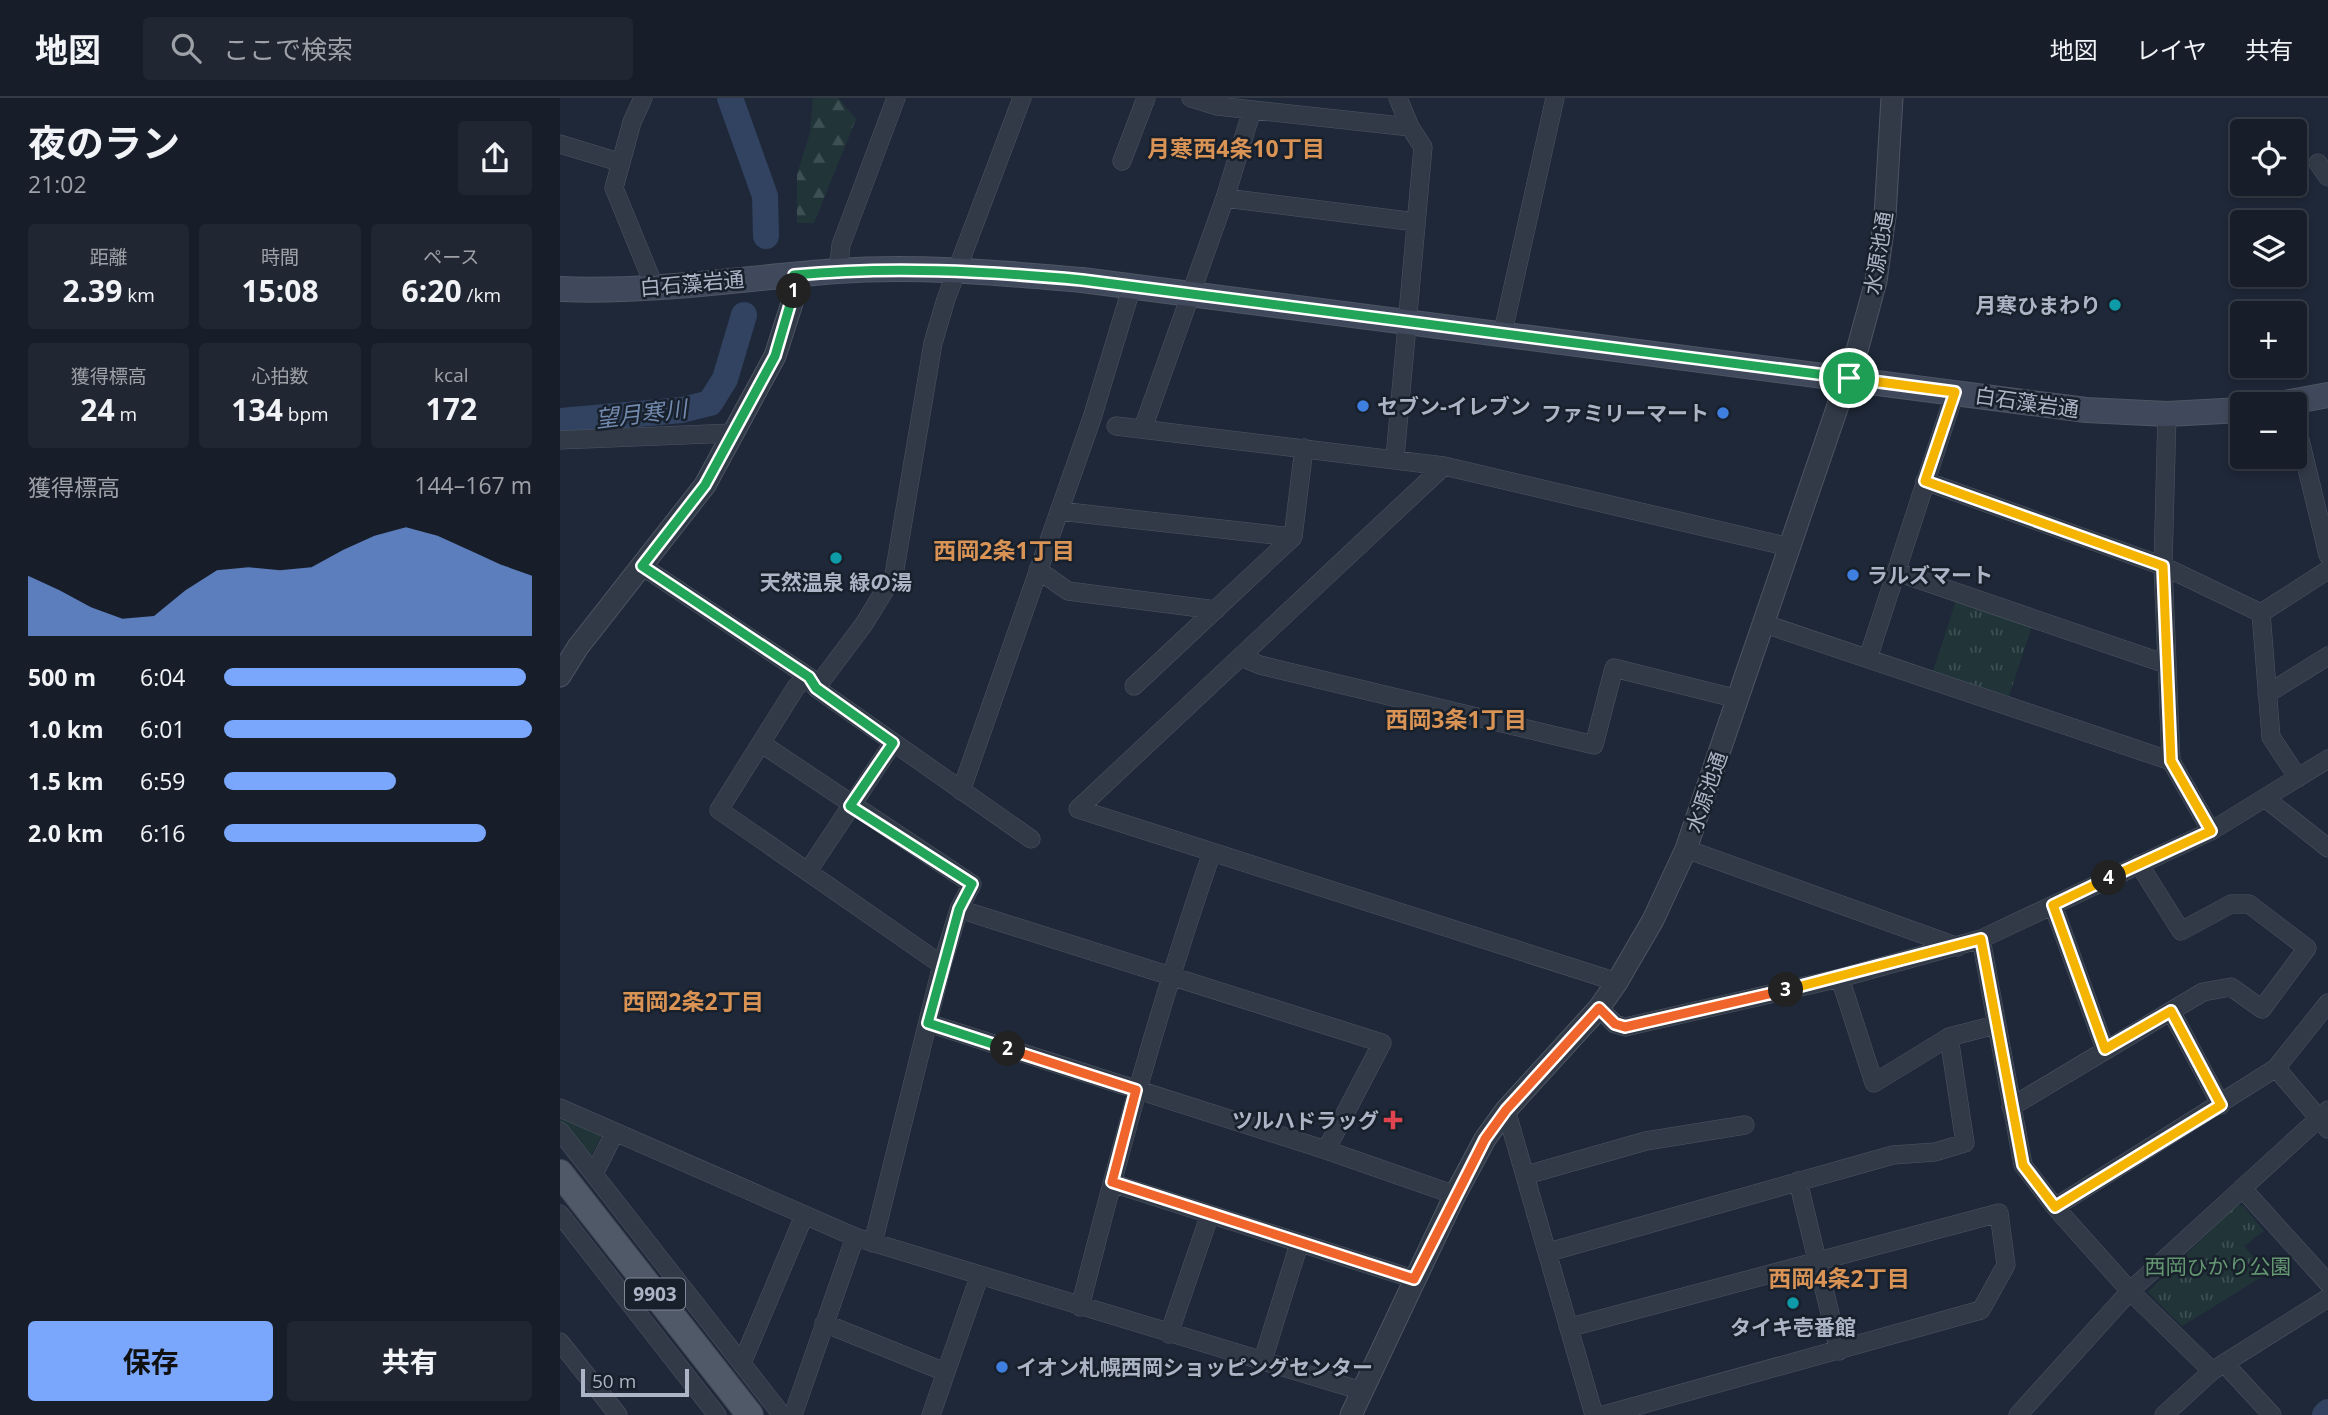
<!DOCTYPE html>
<html lang="ja">
<head>
<meta charset="utf-8">
<style>
  :root { --surface:#171e2a; --page:#202732; --text:#f1f3f6; --muted:#9ea2a8; --line:#363c47; --accent:#7aa7fc }
  body { margin:0; font-family:"Open Sans","Noto Sans JP",sans-serif; background:var(--page); color:var(--text); height:100vh; display:flex; flex-direction:column; font-size:26px; white-space:nowrap }
  * { box-sizing:border-box; margin:0 }
  p { font-size:23px; color:var(--muted) }
  .icon { flex:none; width:38px; height:38px; fill:none; stroke:currentColor; stroke-width:2; stroke-linecap:round; stroke-linejoin:round }
  .map { position:relative; flex:1; overflow:hidden }
  .side { display:flex; flex-direction:column; background:var(--surface); width:560px }
  .side>* { flex:none }
  .buttons { position:absolute; left:1670px; top:21px; display:grid; gap:14px }
  .buttons a { display:grid; place-items:center; width:77px; height:77px; border-radius:7px; background:var(--surface); box-shadow:0 4px 10px #0003,0 0 0 2px var(--line); font-size:35px }
  .scale { position:absolute; left:21px; bottom:18px; width:108px; box-sizing:border-box; padding-left:7px; border:4px solid #acb5c5; border-top:0; font-size:19px; line-height:24px; white-space:nowrap; color:#acb5c5; -webkit-text-stroke:5px #18202c; paint-order:stroke }
  .pin { position:absolute; display:grid; place-items:center; width:60px; height:60px; color:#fff; margin:-30px; border:4px solid #fff; border-radius:50%; box-shadow:0 2px 7px #0007 }
  .km { position:absolute; width:35px; height:35px; margin:-18px; border-radius:50%; background:#222; color:#fff; font-size:19px; line-height:35px; text-align:center }
  .round { display:grid; place-items:center; flex:none; width:74px; height:74px; border-radius:7px; background:var(--page) }
  .head { display:flex; align-items:center; justify-content:space-between; height:119px; padding:0 28px }
  h1 { font-size:38px; font-weight:700; line-height:52px }
  .stats { display:grid; grid-template-columns:repeat(3,1fr); gap:10px; height:119px; padding:7px 28px }
  .stats div { display:grid; align-content:center; border-radius:7px; background:var(--page); text-align:center }
  .stats b { font-size:30px; font-weight:700 }
  .stats small { font-size:19px; font-weight:400 }
  .stats p { font-size:19px }
  .chart { height:196px; padding:14px 28px }
  .chart p { display:flex; justify-content:space-between }
  .chart svg { width:100%; height:126px; margin-top:7px; fill:var(--accent); opacity:.7 }
  .cta { display:flex; gap:14px; margin-top:auto; padding:14px 28px }
  .cta a { flex:1; height:80px; border-radius:7px; background:var(--accent); color:#111; font-size:28px; font-weight:700; line-height:80px; text-align:center }
  .cta a+a { background:var(--page); color:var(--text) }
  ul { padding:0 28px; list-style:none; font-size:23px }
  li { display:grid; grid-template-columns:112px 84px 1fr; align-items:center; height:52px }
  li i { height:18px; border-radius:9px; background:var(--accent) }
  header { display:flex; align-items:center; gap:42px; box-sizing:border-box; height:98px; padding:0 35px; background:var(--surface); border-bottom:2px solid var(--line) }
  header strong { font-size:33px }
  nav { display:flex; gap:38px; margin-inline-start:auto; font-size:24px }
  .search { width:490px; height:63px; background:var(--page); display:flex; align-items:center; gap:18px; box-sizing:border-box; padding:0 24px; border-radius:7px; color:var(--muted); font-size:26px }
  main { display:flex; flex:1; min-height:0 }
  .map>svg:first-child { display:block }
</style>
</head>
<body>
<header>
<strong>地図</strong>
<div class="search"><svg class="icon" aria-label="search" viewBox="0 0 24 24"><circle cx="10" cy="10" r="6"/><path d="M15 15l6 6"/></svg>ここで検索</div>
<nav><a>地図</a><a>レイヤ</a><a>共有</a></nav>
</header>
<main>
<section class="side">
<div class="head"><div><h1>夜のラン</h1><p>21:02</p></div><a class="round"><svg class="icon" aria-label="share" viewBox="0 0 24 24"><path d="M12 15V3M7 8l5-5 5 5M5 13v7h14v-7"/></svg></a></div>
<div class="stats">
<div><p>距離</p><b>2.39<small> km</small></b></div>
<div><p>時間</p><b>15:08</b></div>
<div><p>ペース</p><b>6:20<small> /km</small></b></div>
</div>
<div class="stats">
<div><p>獲得標高</p><b>24<small> m</small></b></div>
<div><p>心拍数</p><b>134<small> bpm</small></b></div>
<div><p>kcal</p><b>172</b></div>
</div>
<div class="chart"><p><span>獲得標高</span>144–167 m</p>
<svg viewBox="0 0 160 44" preserveAspectRatio="none"><path d="M0 44V23L10 28L20 34L30 38L40 37L50 28L60 21L70 20L80 21L90 20L100 14L110 9L120 6L130 9L140 14L150 19L160 23V44z"/></svg>
</div>
<ul>
<li><b>500 m</b>6:04<i style="width:98%"></i></li>
<li><b>1.0 km</b>6:01<i style="width:100%"></i></li>
<li><b>1.5 km</b>6:59<i style="width:56%"></i></li>
<li><b>2.0 km</b>6:16<i style="width:85%"></i></li>
</ul>
<div class="cta"><a>保存</a><a>共有</a></div>
</section>
<div class="map">
<svg width="1768" height="1317" viewBox="0 0 1768 1317">
  <defs>
    <pattern id="forest-firs" width="22" height="20" patternUnits="userSpaceOnUse" patternTransform="scale(1.75)"><rect width="22" height="20" fill="#213539"/><path d="M5 1l3.5 6h-7zM16 11l3.5 6h-7z" fill="#3f5054"/></pattern>
    <pattern id="park-tufts" width="24" height="20" patternUnits="userSpaceOnUse" patternTransform="scale(1.75)"><rect width="24" height="20" fill="#213539"/><path d="M3 7l-1-3M5 7V3M7 7l1-3M15 17l-1-3M17 17v-4M19 17l1-3" fill="none" stroke="#3f5054"/></pattern>
  </defs>
  <rect width="100%" height="100%" fill="#1f2838"/>
  <path fill="#213539" d="M0 1014 44 1033 29 1063 0 1024Z"/>
  <path fill="url(#forest-firs)" d="M253 0H278L296 21 254 125H237V76L250 35Z"/>
  <path fill="url(#park-tufts)" d="M1396 503 1472 528 1449 598 1373 573Z
    M1677 1107 1683 1108 1704 1133 1684 1148 1708 1175 1622 1228 1588 1194Z"/>
  <g fill="none" stroke-linecap="round" stroke-linejoin="round">
    <path stroke="#314360" stroke-width="26" d="M170 0 205 98 206 138
      M0 323 122 312 150 305 165 281 184 217
      M1765 1317 1768 1314"/>
    <g stroke="#4d5563" stroke-width="19">
      <path id="minor" d="M83 0 72 24 54 90 95 190
        M631 0 657 8 850 29 863 49 835 360
        M838 0 850 29
        M0 46 59 64
        M562 63 586 0
        M1758 65 1768 79
        M665 100 856 124
        M278 173 281 147 336 0
        M942 238 995 0
        M1607 316 1603 468 1611 663 1651 733
        M1734 317 1768 457
        M556 328 884 368 1230 449
        M583 330 665 100 692 12
        M0 342 173 335
        M884 368 518 711 1057 884
        M1365 383 1603 468 1701 515 1768 472
        M499 413 733 439
        M82 468 249 579 256 590 471 741
        M478 472 508 493 656 512
        M1337 474 1606 566
        M1701 515 1711 639 1738 680
        M1205 526 1611 663
        M681 559 700 567 1034 647 1054 570 1178 601
        M1308 560 1395 294
        M574 588 733 439 744 350
        M256 590 304 526 334 477 373 245 386 201 462 0
        M1707 596 1768 558
        M202 646 412 786 399 811 382 867 159 712 236 589 249 579
        M401 693 532 320 572 188
        M1705 700 1768 750
        M1126 751 1398 849
        M1579 766 1621 833 1671 806H1689L1747 850 1702 911 1671 889 1643 894 1611 913
        M248 773 333 645
        M1493 807 1545 951
        M399 811 822 945 766 1052
        M1421 841 1463 1067 1495 1109 1570 1193 1652 1273
        M1280 880 1314 985 1389 939 1435 927
        M1039 910 1055 926 1065 929 1280 880 1421 841 1651 733 1768 661
        M368 925 766 1052 895 1097
        M1716 970 1768 905
        M1451 1009 1611 913 1661 1007
        M0 1010 295 1139 802 1293
        M946 1012 1034 1317
        M0 1033 222 1317
        M34 1076 55 1034
        M966 1077 1086 1043 1185 1027
        M1238 1083 1279 1253
        M552 1085 854 1181
        M1682 1090 1768 1185
        M1495 1109 1716 970 1768 1031
        M0 1116 157 1317
        M313 1145 382 867
        M989 1154 1333 1057 1375 1054 1405 1045 1389 939
        M520 1209C559 1055 600 904 652 754
        M264 1225 385 1274
        M1011 1229 1439 1115 1446 1167 1421 1212 1044 1317
        M609 1236 650 1116
        M0 1244 58 1317
        M182 1265 244 1118
        M702 1265 739 1146
        M1664 1265 1712 1317
        M233 1317 295 1139
        M371 1317 419 1179
        M1458 1317 1570 1193 1768 1012
        M1604 1317 1652 1273 1768 1200"/>
    </g>
    <g stroke="#4d5563" stroke-width="23">
      <path id="tertiary" d="M0 578 18 549 145 387 215 258 234 199V177
        M791 1317 895 1097 925 1041 946 1012 1039 910 1057 884 1093 822 1126 751 1298 249 1316 183 1325 118 1332 0"/>
    </g>
    <g stroke="#4d5563" stroke-width="26">
      <path id="secondary" d="M0 191C93 195 184 180 277 173 358 167 440 175 522 182L1526 312 1607 316 1682 312
        M1719 306 1768 297"/>
    </g>
    <g stroke="#3c4452" stroke-width="28">
      <path id="primary" d="M0 1075 190 1317"/>
    </g>
    <use href="#minor" stroke="#323a48" stroke-width="18"/>
    <use href="#tertiary" stroke="#323a48" stroke-width="21"/>
    <use href="#secondary" stroke="#40495b" stroke-width="24"/>
    <use href="#primary" stroke="#505968" stroke-width="26"/>
  </g>
  <g fill="none" stroke-linecap="round" stroke-linejoin="round">
    <g stroke="#fff" stroke-width="14">
      <path id="split-1" d="M234 193V177C331 168 425 173 522 182L1289 280"/>
    </g>
    <g stroke="#fff" stroke-width="14">
      <path id="split-2" d="M234 193 215 258 145 387 82 468 249 579 256 590 333 645 290 708 412 786 399 811 368 925 448 951"/>
    </g>
    <g stroke="#fff" stroke-width="14">
      <path id="split-3" d="M448 951 576 992 552 1084 854 1181 925 1041 946 1012 1039 910 1055 926 1065 929 1226 892"/>
    </g>
    <g stroke="#fff" stroke-width="14">
      <path id="split-4" d="M1226 892 1421 841 1463 1067 1495 1109 1661 1007 1611 913 1545 951 1493 807 1549 780"/>
    </g>
    <g stroke="#fff" stroke-width="14">
      <path id="split-5" d="M1289 280 1395 294 1365 383 1603 468 1611 663 1651 733 1549 780"/>
    </g>
    <use href="#split-1" stroke="#22a559" stroke-width="9"/>
    <use href="#split-2" stroke="#22a559" stroke-width="9"/>
    <use href="#split-3" stroke="#f0652b" stroke-width="9"/>
    <use href="#split-4" stroke="#f5b400" stroke-width="9"/>
    <use href="#split-5" stroke="#f5b400" stroke-width="9"/>
  </g>
  <g fill="#0f9aa8" stroke="#18202c" stroke-width="2.5">
    <circle cx="1555" cy="207" r="7"/>
    <circle cx="276" cy="460" r="7"/>
    <circle cx="1233" cy="1205" r="7"/>
  </g>
  <g fill="#3f7fe0" stroke="#18202c" stroke-width="2.5">
    <circle cx="803" cy="308" r="7"/>
    <circle cx="1163" cy="315" r="7"/>
    <circle cx="1293" cy="477" r="7"/>
    <circle cx="442" cy="1269" r="7"/>
  </g>
  <path fill="#e0444e" stroke="#18202c" stroke-width="2.5" d="M829.5 1011.5h7v7h7v7h-7v7h-7v-7h-7v-7h7z"/>
  <g text-anchor="middle" dominant-baseline="central" stroke-width="5" stroke-linejoin="round" paint-order="stroke">
    <rect fill="#18202c" stroke="#808897" stroke-width="2" x="65" y="1180.5" width="60" height="31" rx="5"/>
    <g font-size="19" font-weight="bold" fill="#acb5c5">
      <text x="95" y="1196">9903</text>
    </g>
    <g font-size="21" fill="#acb5c5" stroke="#18202c">
      <text transform="translate(1318 155) rotate(-81)">水源池通</text>
      <text transform="translate(132 185) rotate(-5)">白石藻岩通</text>
      <text transform="translate(1467 304) rotate(8)">白石藻岩通</text>
      <text transform="translate(1146 694) rotate(-71)">水源池通</text>
    </g>
    <g font-size="21" font-weight="bold" fill="#acb5c5" stroke="#18202c" text-anchor="end">
      <text x="1541" y="207">月寒ひまわり</text>
      <text x="817" y="308" text-anchor="start">セブン-イレブン</text>
      <text x="1149" y="315">ファミリーマート</text>
      <text x="1307" y="477" text-anchor="start">ラルズマート</text>
      <text x="276" y="484" text-anchor="middle">天然温泉 緑の湯</text>
      <text x="819" y="1022">ツルハドラッグ</text>
      <text x="1233" y="1229" text-anchor="middle">タイキ壱番館</text>
      <text x="456" y="1269" text-anchor="start">イオン札幌西岡ショッピングセンター</text>
    </g>
    <g font-size="21" fill="#639671" stroke="#18202c">
      <text x="1658" y="1168">西岡ひかり公園</text>
    </g>
    <g font-size="23" font-weight="bold" fill="#d89355" stroke="#18202c">
      <text x="676" y="50">月寒西4条10丁目</text>
      <text x="444" y="452">西岡2条1丁目</text>
      <text x="896" y="621">西岡3条1丁目</text>
      <text x="133" y="903">西岡2条2丁目</text>
      <text x="1279" y="1180">西岡4条2丁目</text>
    </g>
    <g font-size="23" font-style="italic" fill="#738aaf" stroke="#18202c">
      <text transform="translate(81 315) rotate(-7)">望月寒川</text>
    </g>
  </g>
</svg>
<div class="buttons">
<a><svg class="icon" aria-label="locate" viewBox="0 0 24 24"><circle cx="12" cy="12" r="6"/><path d="M12 2v4M12 18v4M2 12h4M18 12h4"/></svg></a>
<a><svg class="icon" aria-label="layers" viewBox="0 0 24 24"><path d="M12 4l9 5-9 5-9-5zM3 14l9 5 9-5"/></svg></a>
<a>+</a>
<a>−</a>
</div>
<div class="scale">50 m</div>
<div class="pin" style="left:1289px;top:280px;background:#1e9e55"><svg class="icon" aria-label="arrive" viewBox="0 0 24 24"><path d="M6 21V4h12l-3 4 3 4H6"/></svg></div>
<b class="km" style="left:234px;top:193px">1</b>
<b class="km" style="left:448px;top:951px">2</b>
<b class="km" style="left:1226px;top:892px">3</b>
<b class="km" style="left:1549px;top:780px">4</b>
</div>
</main>
</body>
</html>
